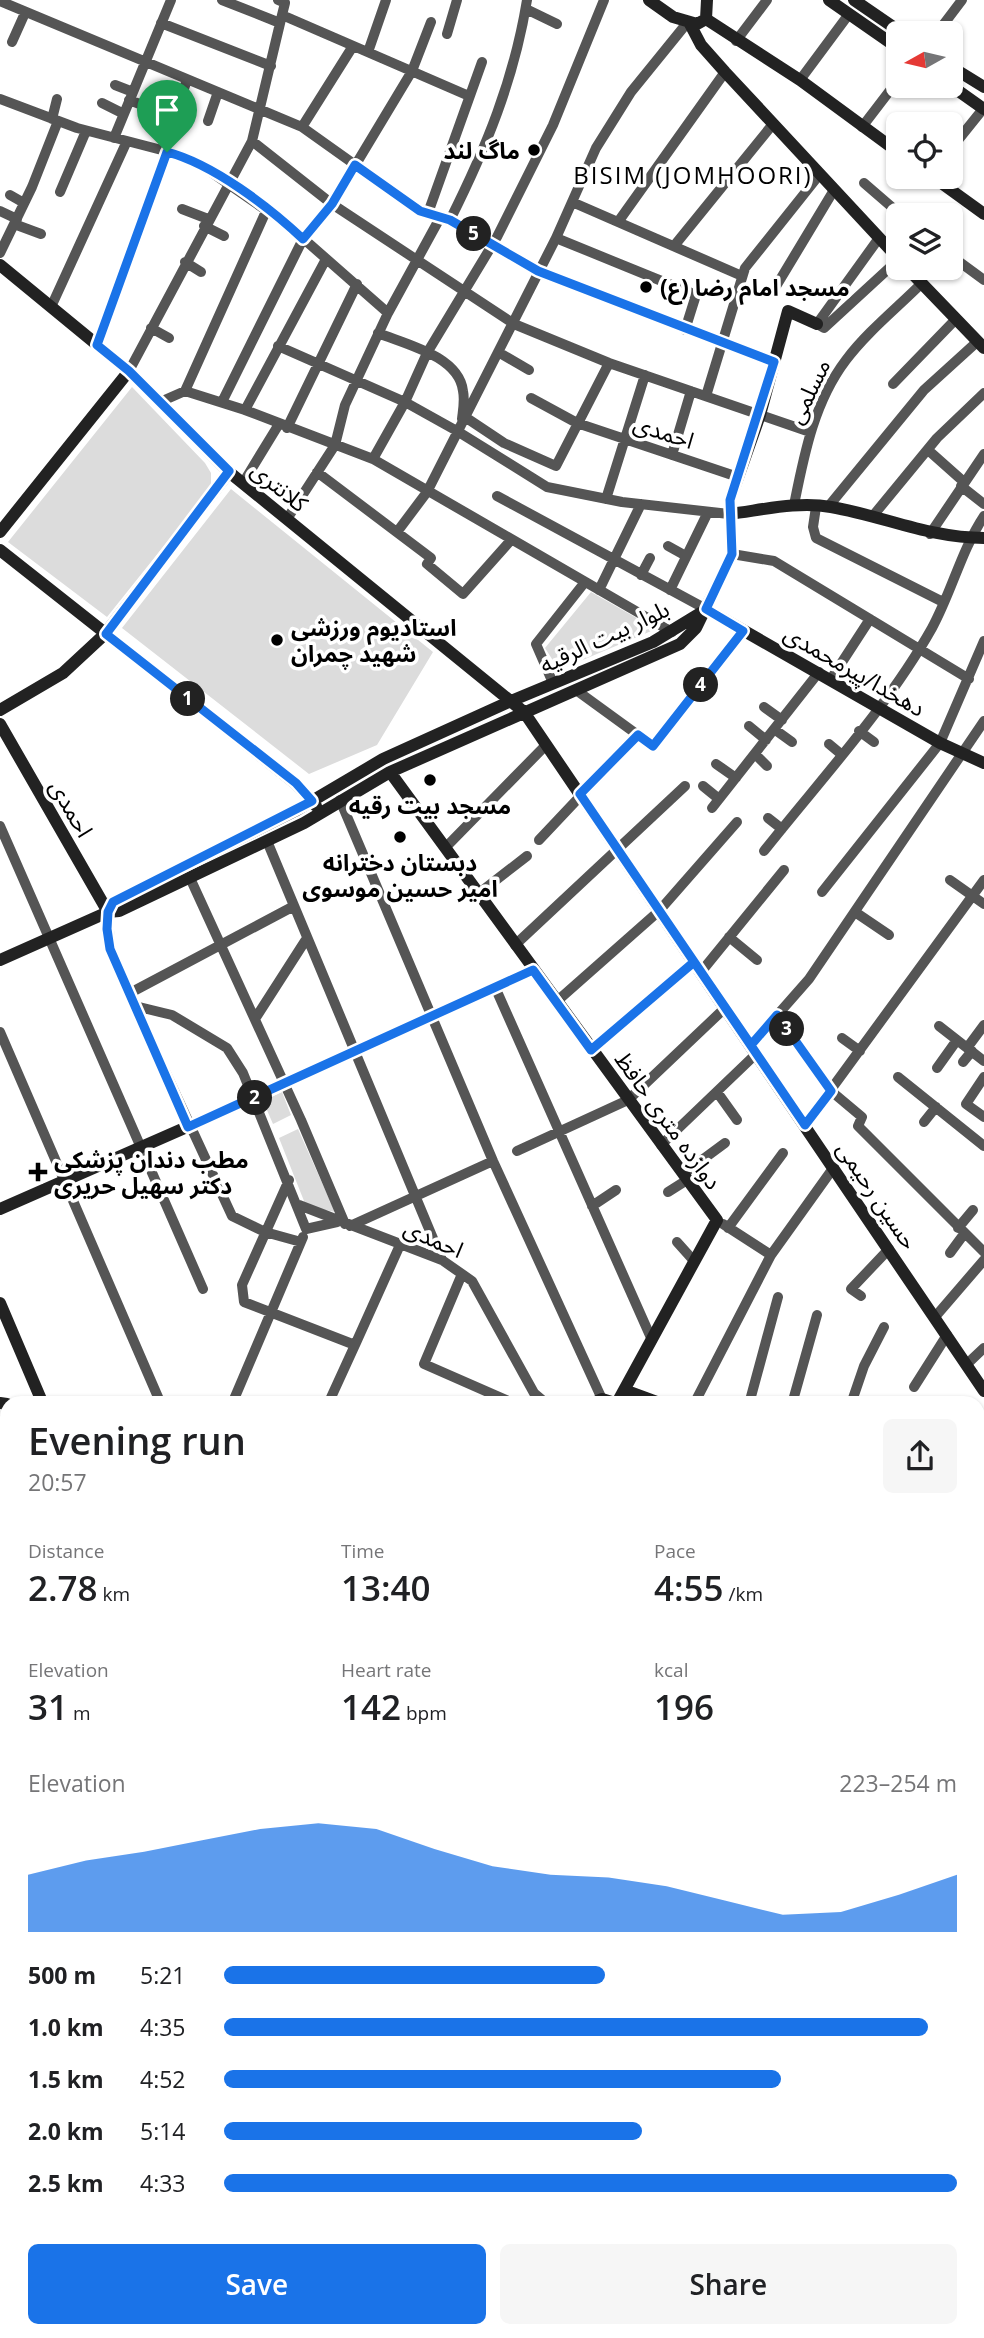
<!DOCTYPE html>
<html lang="en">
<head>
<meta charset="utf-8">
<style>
  :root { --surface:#fff; --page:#f6f6f6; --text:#202124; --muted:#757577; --accent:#1a73e8 }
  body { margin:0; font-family:"Open Sans","Noto Sans Arabic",sans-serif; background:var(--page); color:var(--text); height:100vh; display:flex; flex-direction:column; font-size:26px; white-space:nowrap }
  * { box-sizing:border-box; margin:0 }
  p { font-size:23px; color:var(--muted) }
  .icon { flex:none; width:38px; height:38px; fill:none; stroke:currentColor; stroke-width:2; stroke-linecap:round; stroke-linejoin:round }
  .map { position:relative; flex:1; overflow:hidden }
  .side { position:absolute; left:0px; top:1396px; width:985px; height:942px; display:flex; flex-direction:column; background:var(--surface); border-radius:21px 21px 0 0; box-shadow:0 2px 5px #0004 }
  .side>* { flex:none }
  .needle { width:46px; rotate:262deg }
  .tools { position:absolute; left:886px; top:21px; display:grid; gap:14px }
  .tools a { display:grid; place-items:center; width:77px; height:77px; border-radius:10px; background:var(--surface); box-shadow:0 2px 5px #0004; font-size:35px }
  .pin { position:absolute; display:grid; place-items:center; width:60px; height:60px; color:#fff; margin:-72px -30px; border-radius:50% 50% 50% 0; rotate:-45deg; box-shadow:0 0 7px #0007 }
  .pin .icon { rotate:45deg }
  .km { position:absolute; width:35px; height:35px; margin:-18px; border-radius:50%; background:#222; color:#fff; font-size:19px; line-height:35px; text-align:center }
  .round { display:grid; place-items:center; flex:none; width:74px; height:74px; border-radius:10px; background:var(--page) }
  .head { display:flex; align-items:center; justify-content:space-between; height:119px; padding:0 28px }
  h1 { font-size:38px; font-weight:600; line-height:52px }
  .figures { display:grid; grid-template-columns:repeat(3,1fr); gap:10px; height:119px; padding:7px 28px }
  .figures div { display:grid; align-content:center }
  .figures b { font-size:35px; font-weight:600 }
  .figures small { font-size:19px; font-weight:400 }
  .figures p { font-size:19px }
  .chart { height:196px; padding:14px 28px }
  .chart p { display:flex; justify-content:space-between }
  .chart svg { width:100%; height:126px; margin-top:7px; fill:var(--accent); opacity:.7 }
  .button { display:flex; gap:14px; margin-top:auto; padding:14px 28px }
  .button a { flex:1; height:80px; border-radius:10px; background:var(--accent); color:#fff; font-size:28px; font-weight:600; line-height:80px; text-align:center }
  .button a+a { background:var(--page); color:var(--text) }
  ul { padding:0 28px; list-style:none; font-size:23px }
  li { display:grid; grid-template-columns:112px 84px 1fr; align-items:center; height:52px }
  li i { height:18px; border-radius:9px; background:var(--accent) }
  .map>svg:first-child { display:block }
</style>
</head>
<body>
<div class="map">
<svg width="984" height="2338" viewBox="0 0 984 2338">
  <rect width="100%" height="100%" fill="#fff"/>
  <path fill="#dcdcdc" d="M132 387 205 463 211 473V487L107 617 8 542Z
    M231 489 433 652 377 745 309 774 122 628Z
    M591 592 656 629 559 670 545 648Z
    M282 1092 291 1115 273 1124 263 1101Z
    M298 1129 335 1212 306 1206 279 1138Z
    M0 1415 7 1416V1575L0 1574Z"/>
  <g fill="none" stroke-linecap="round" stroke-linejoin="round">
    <path stroke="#555" stroke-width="10" d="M222 0 280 23
      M278 0 285 3 282 15 469 96
      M0 1 302 127 420 211 441 216
      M526 9 557 24
      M161 23 271 66
      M937 33 962 0
      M447 34 457 0
      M736 41 767 0
      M12 42 25 13
      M368 52 386 0
      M800 80 849 14
      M115 85 133 92
      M0 99 77 128 177 154 202 166 289 226 388 313
      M129 100 145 106
      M102 103 124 114
      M175 114 187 80
      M52 119 57 99
      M208 121 218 92
      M302 127 353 46
      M862 127 898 80
      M114 138 171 0
      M252 141 332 204 514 324 609 363 810 432
      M950 150 983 109
      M864 183 901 215
      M60 192 86 131
      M10 195 24 203
      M572 202 742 276
      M182 209 208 219
      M0 211 17 219
      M428 213 482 62
      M450 220 538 271 774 362
      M618 222 725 72
      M14 224 41 234
      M204 226 224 236
      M556 238 696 295 685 330
      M879 238 817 324 824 328 898 260
      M674 246 773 124
      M0 253 32 187 58 121
      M950 255 984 280
      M185 262 201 272
      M775 288 834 190
      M51 307 127 141
      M151 328 169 338
      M378 333C405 344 459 356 463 391 465 400 463 410 462 419
      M97 345 167 152
      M278 346 405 402 457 431 547 487 622 502 729 514
      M498 352 529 370
      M129 371 252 141 282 15
      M893 384 956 319
      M185 391 267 209
      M706 396 745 268 820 174
      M531 398 577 423 738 477
      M160 402 185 391 245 410 373 459 672 632
      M222 402 303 239 332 204 412 71 431 22
      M245 410 326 259
      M465 417 504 443 556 466 609 363
      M287 428 357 284
      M928 450 964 482
      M672 455 691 391
      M373 459 405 402 427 353 497 237 553 125 604 0
      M317 472 431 558 427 564 463 594 511 540
      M243 483 279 424
      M961 486 984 504
      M497 496 706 609
      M606 499 645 375
      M794 505C804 455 814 402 846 360 867 332 897 308 922 283
      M816 507 813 527 816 538 943 602
      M828 507 924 390 978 341
      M872 517 937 438 984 393
      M287 519 335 445 345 405 388 313 441 216 450 220C486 148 514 80 527 0
      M397 532 427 492 556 238 596 148 631 92 687 23
      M930 534 984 454
      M668 546 686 556
      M732 554 774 561 969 679
      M641 575 650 558
      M599 590 641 504
      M670 590 708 512
      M831 679 870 619
      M553 683 536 644 585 582
      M576 690 653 746 743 631
      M764 707 782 720
      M749 726 766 740
      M774 729 792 742
      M859 731 874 742
      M829 744 841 754
      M755 754 767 766
      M716 764 736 778
      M703 786 719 799
      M340 800 493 1161 602 1399
      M712 808 819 672
      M768 818 782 829
      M0 826 203 1289
      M539 840 638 735
      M267 841 442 1260
      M445 848 546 745
      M764 851C821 779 887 708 932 628 952 591 961 551 984 516
      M190 878 301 1120 345 1224
      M950 880 984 904
      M822 892 940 743 984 641
      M478 894 527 856
      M108 912 110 949 135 1006 172 1015 227 1048 243 1073 306 1229
      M855 912 889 935
      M729 937 757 960
      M515 945 685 786
      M701 972 784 870
      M495 987 652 1340
      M130 993 294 906
      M556 1002 659 911 737 822
      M135 1006 232 1216 265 1232 301 1242
      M777 1015 831 1091 862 1117 858 1126 984 1252
      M255 1019 307 938
      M939 1026 984 1061
      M0 1032 161 1404
      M842 1038 860 1051
      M751 1045 809 979 984 721
      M967 1048 984 1025
      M591 1050 694 963
      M963 1062 972 1051
      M937 1068 957 1040
      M898 1077 984 1146
      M984 1077 966 1104 984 1117
      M717 1092 737 1120
      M253 1098 533 970
      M924 1122 936 1107
      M805 1125 984 880
      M661 1145 756 1054
      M517 1151 628 1100 725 1008
      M683 1174 725 1143
      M289 1180 242 1285 244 1302 355 1345 328 1404
      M668 1192 687 1180
      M299 1205 442 1260 472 1281 534 1393 547 1404
      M592 1206 616 1190
      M723 1224 771 1255
      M350 1226 493 1161
      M728 1228 783 1153
      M958 1228 973 1210
      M306 1229 337 1222
      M677 1242 694 1261
      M950 1253 964 1234
      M462 1274 424 1364 515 1404
      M861 1296 851 1289 889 1249
      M935 1317 984 1260
      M355 1345 400 1245
      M967 1364 984 1348
      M914 1387 947 1335
      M232 1404 303 1237
      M694 1404 771 1255 834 1167
      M749 1404 778 1297
      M792 1404 817 1315
      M851 1404 864 1366 884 1327
      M978 1433 984 1428
      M978 1607 984 1598
      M978 1670 984 1672
      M978 1745 984 1742
      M978 1775 984 1779
      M978 2123 984 2125
      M978 2294 984 2256
      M0 2305 7 2286
      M390 2331 407 2338
      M520 2331 533 2338
      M752 2331 760 2338
      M905 2331 915 2338
      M90 2338 92 2331
      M293 2338 295 2331
      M451 2338 453 2331
      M642 2338 646 2331
      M733 2338 735 2331"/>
    <path stroke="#222" stroke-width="12" d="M649 0 673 17 697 24 706 19 707 0
      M829 0 898 48
      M854 0 902 33
      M706 19 800 80 898 152
      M690 24 701 45 725 72 898 258
      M950 66 984 87
      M950 85 984 109
      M933 177 984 214
      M0 265 129 371 229 472 524 712 984 1391
      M907 268 984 348
      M729 514C762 510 798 501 831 507 884 516 929 538 984 538
      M0 532 129 371
      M0 550 295 783 316 806
      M706 609 940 743 984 763
      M0 710 63 673 105 634 229 472
      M0 724 108 912
      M390 772 717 1220 617 1403
      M108 912 112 902 295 811 383 759 511 701 653 642 704 611
      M0 960 108 912 119 911 304 823 390 772 680 644 696 628 732 554 730 500 760 415 788 311 817 324
      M0 1209 253 1098
      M0 1303 43 1404
      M624 1390 662 1404
      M0 1403 7 1404
      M591 1404 602 1399 618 1404
      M978 1553 984 1557
      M0 1590 7 1591
      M0 1716 7 1717
      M978 1906 984 1908
      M0 2256 7 2257
      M978 2313 984 2314
      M188 2338 191 2331"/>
  </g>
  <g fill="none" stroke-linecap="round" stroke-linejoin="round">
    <g stroke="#fff" stroke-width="14">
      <path id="route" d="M167 152 97 345 129 371 229 471 106 634 296 783 312 801 113 902 108 912 107 929 110 949 188 1127 533 970 591 1050 694 962 701 972 751 1045 777 1015 831 1091 805 1125C730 1014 655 904 580 794L638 735 653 746 743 631 706 609 732 554 730 500 774 362 538 271 450 220 420 211 355 165 332 204 303 239C269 207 213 164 167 152"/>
    </g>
    <use href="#route" stroke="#1a73e8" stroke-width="9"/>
  </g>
  <g fill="#000" stroke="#fff" stroke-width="2.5">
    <circle cx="534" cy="150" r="7"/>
    <circle cx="646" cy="287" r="7"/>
    <circle cx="277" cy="640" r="7"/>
    <circle cx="430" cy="780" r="7"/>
    <circle cx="400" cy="837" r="7"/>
    <path d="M34.5 1161.5h7v7h7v7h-7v7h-7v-7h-7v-7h7z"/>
  </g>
  <g text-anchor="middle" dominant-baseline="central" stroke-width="7" stroke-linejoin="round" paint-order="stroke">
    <g font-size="23" font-weight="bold" fill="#000" stroke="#fff" text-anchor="start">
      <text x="520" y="150" text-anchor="end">ماگ لند</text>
      <text x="660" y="287">مسجد امام رضا (ع)</text>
      <text x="291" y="627">استادیوم ورزشی<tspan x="291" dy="26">شهید چمران</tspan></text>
      <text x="430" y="805" text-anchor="middle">مسجد بیت رقیه</text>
      <text x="400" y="862" text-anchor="middle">دبستان دخترانه<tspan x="400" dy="26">امیر حسین موسوی</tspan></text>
      <text x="54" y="1159">مطب دندان پزشکی<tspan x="54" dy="26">دکتر سهیل حریری</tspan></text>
    </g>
    <g font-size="23" fill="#000" stroke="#fff">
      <text transform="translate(808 391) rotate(-64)">مسلمی</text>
      <text transform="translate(664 431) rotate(18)">احمدی</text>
      <text transform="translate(280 486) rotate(39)">کلانتری</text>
      <text transform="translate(604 636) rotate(-25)">بلوار بیت الرقیه</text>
      <text transform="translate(855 670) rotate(30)">دهخدا/پیرمحمدی</text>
      <text transform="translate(72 808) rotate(60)">احمدی</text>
      <text transform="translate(669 1120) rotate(54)">دوازده متری حافظ</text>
      <text transform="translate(878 1195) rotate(56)">حسین رحیمی</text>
      <text transform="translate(434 1238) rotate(24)">احمدی</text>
    </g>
    <g font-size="24" letter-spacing="2" fill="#000" stroke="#fff">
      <text x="693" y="174">BISIM (JOMHOORI)</text>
    </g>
  </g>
</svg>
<div class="tools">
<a><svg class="needle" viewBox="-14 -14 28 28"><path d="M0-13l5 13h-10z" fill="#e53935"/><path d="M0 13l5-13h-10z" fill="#757577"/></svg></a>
<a><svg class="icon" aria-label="locate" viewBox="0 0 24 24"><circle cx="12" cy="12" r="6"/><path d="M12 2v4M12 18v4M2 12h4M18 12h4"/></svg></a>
<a><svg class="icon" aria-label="layers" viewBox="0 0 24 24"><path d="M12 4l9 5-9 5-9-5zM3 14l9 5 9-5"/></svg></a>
</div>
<div class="pin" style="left:167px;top:152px;background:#1e9e55"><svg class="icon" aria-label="arrive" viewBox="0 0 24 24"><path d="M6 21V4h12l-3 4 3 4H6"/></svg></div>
<b class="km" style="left:188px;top:699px">1</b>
<b class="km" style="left:255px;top:1098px">2</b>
<b class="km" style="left:787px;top:1029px">3</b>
<b class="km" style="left:701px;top:685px">4</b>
<b class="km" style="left:474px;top:234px">5</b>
<section class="side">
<div class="head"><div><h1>Evening run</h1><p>20:57</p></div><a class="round"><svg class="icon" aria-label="share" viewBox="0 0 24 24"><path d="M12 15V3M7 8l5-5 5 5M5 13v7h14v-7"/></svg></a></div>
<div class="figures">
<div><p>Distance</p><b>2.78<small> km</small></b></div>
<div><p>Time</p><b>13:40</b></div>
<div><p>Pace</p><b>4:55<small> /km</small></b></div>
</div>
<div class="figures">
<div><p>Elevation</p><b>31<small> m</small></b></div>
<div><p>Heart rate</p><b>142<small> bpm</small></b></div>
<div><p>kcal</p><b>196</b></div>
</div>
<div class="chart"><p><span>Elevation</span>223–254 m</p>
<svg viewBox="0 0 160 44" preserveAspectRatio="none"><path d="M0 44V24L10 19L20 16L30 12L40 8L50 6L60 8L70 15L80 21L90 24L100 25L110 28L120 33L130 38L140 37L150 31L160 24V44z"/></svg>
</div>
<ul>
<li><b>500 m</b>5:21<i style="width:52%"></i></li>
<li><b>1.0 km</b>4:35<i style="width:96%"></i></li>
<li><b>1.5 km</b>4:52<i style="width:76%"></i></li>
<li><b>2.0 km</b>5:14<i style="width:57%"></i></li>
<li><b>2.5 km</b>4:33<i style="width:100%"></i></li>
</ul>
<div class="button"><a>Save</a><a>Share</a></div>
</section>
</div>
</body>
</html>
